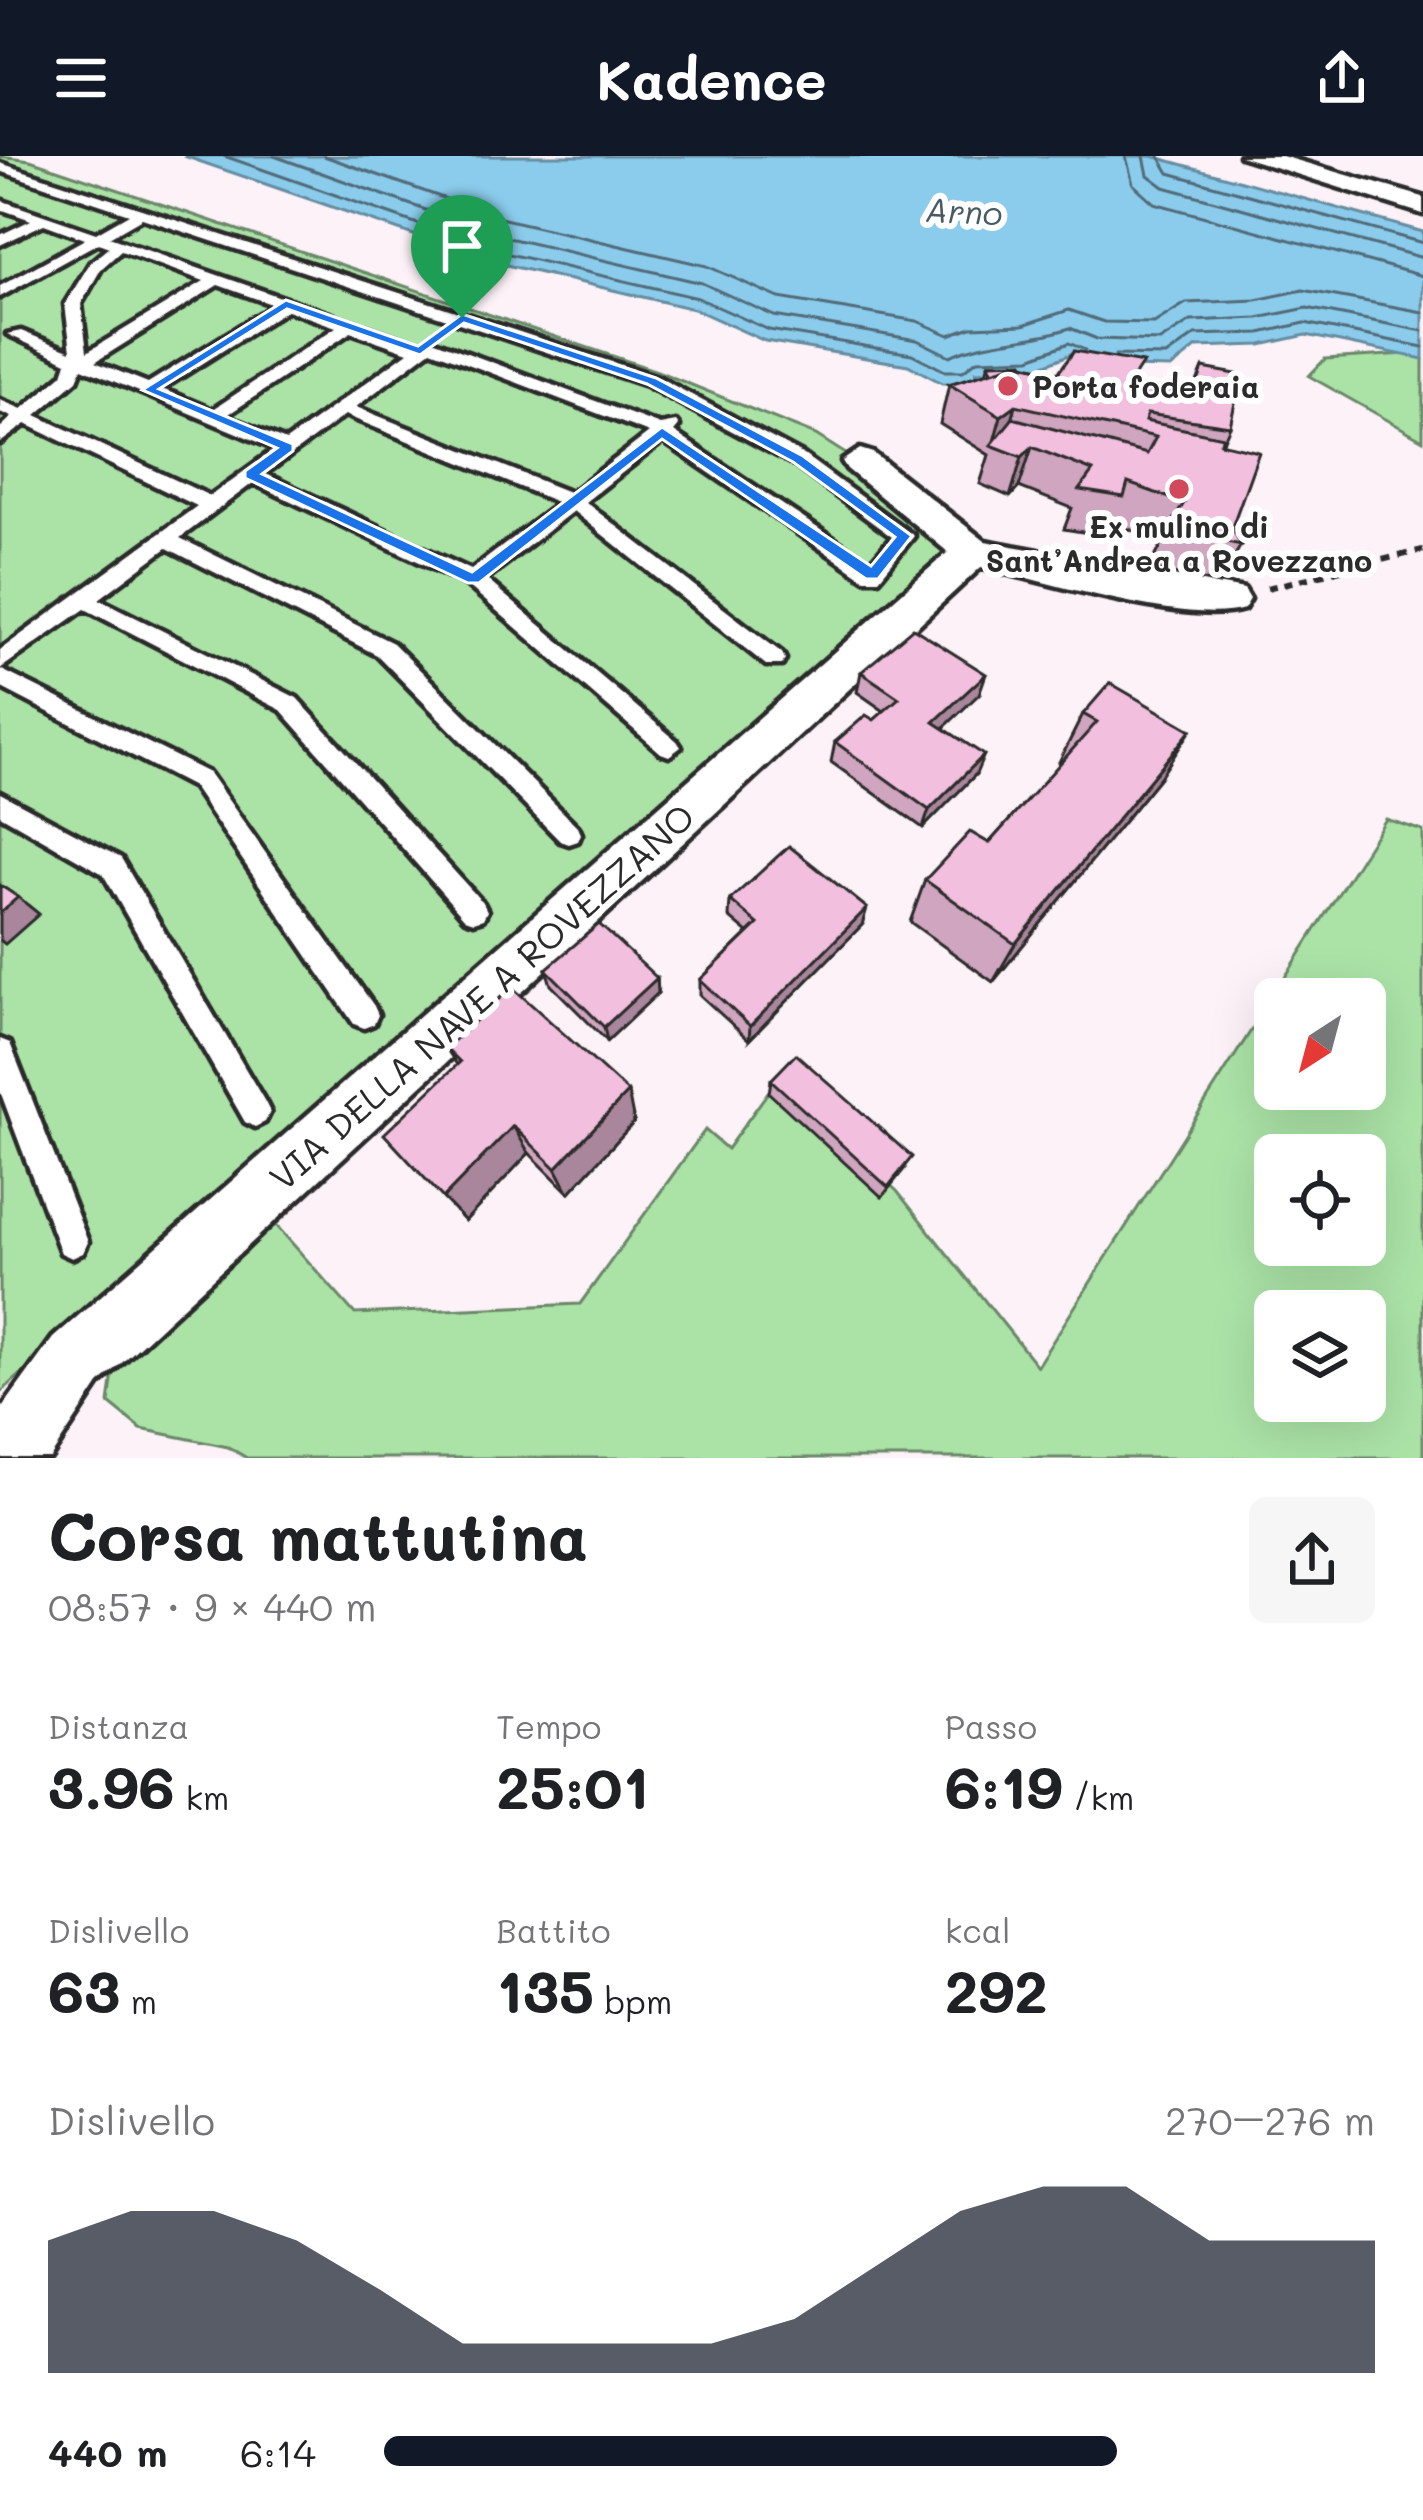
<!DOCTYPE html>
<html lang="it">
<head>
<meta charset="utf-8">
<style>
  :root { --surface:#fff; --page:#f6f6f6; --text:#202124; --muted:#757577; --accent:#111827 }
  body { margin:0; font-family:Mali,sans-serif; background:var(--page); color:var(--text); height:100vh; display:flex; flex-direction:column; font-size:45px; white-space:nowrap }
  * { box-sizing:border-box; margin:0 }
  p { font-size:39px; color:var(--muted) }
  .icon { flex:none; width:66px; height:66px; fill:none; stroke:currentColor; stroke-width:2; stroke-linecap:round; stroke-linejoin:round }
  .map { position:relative; height:1302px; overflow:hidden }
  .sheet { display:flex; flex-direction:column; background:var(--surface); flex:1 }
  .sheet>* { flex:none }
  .needle { width:78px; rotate:216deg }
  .buttons { position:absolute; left:1254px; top:822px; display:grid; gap:24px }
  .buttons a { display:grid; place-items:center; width:132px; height:132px; border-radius:18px; background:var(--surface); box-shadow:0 12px 48px #0002; font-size:60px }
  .pin { position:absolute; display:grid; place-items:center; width:102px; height:102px; color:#fff; margin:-123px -51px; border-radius:50% 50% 50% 0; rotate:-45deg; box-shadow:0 0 12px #0007 }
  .pin .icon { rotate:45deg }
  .round { display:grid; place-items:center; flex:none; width:126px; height:126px; border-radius:18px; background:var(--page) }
  .summary { display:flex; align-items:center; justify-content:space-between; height:204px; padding:0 48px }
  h1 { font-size:66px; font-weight:700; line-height:90px }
  .stats { display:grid; grid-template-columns:repeat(3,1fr); gap:18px; height:204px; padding:12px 48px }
  .stats div { display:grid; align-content:center }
  .stats b { font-size:60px; font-weight:700 }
  .stats small { font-size:33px; font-weight:400 }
  .stats p { font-size:33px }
  .chart { height:336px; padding:24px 48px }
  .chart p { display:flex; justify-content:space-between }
  .chart svg { width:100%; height:216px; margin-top:12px; fill:var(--accent); opacity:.7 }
  ul { padding:0 48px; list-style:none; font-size:39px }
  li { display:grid; grid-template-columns:192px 144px 1fr; align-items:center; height:90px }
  li i { height:30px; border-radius:15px; background:var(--accent) }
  header { display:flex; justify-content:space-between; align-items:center; height:156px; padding:0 48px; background:var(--accent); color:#fff; font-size:54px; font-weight:700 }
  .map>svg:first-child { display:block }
</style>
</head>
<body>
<header><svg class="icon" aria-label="menu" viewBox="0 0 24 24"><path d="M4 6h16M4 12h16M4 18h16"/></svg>Kadence<svg class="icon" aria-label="share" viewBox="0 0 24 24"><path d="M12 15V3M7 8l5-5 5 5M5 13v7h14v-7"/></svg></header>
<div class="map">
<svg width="1423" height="1302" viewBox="0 0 1423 1302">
  <rect width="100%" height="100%" fill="#fcf2f8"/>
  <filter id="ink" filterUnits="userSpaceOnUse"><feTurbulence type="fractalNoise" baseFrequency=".00833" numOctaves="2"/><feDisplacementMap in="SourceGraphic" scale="24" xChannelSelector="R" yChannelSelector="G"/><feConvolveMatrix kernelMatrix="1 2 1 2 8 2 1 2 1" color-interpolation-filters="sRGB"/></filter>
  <g filter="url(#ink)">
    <path fill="#abe3a7" stroke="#6b8769" stroke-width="3" fill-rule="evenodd" d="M0 0 30 4 657 215 816 279 938 357 949 375 946 394 0 1237Z
      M1407 198 1423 203V284L1309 220 1325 203Z
      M1386 663 1423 675V1302H247L228 1291 141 1273 109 1247 115 1201 266 1058 355 1158 580 1148 705 974 727 993 776 925 897 1035 1037 1210ZM1275 843H1365V933H1275ZM1275 999H1365V1089H1275ZM1275 1155H1365V1245H1275Z"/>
    <path fill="#8bccec" stroke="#658c9f" stroke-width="3" d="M184 0H1152L1423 76V203L1306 179 1261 189 1197 191 1171 212 1086 210 1071 198 1032 214 976 216 981 228 942 227 908 209 765 185 694 153 489 105Z"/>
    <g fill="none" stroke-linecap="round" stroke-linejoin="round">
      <path stroke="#516b78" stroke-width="3" d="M224 0 492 94 698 142 769 174 912 198 945 215H963L977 204 1030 202 1069 187 1085 194
        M274 0 496 79 702 127 774 160 917 184 950 200C987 183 1029 186 1070 172L1097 183 1160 185 1191 165 1258 162 1307 152 1423 175
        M324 0 500 62 707 110 779 142 917 165 949 179 971 171 1023 169 1069 154 1104 166 1154 167 1186 147 1256 144 1303 134 1423 156
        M1126 0 1133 28 1154 47 1423 120
        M1144 0 1148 19 1164 31 1423 102
        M1159 0 1169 17 1423 87
        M1115 199 1166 200 1195 179 1260 177 1305 167 1423 191"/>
      <g stroke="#2b2b2b" stroke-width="9">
        <path id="lane" d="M0 7 658 221 804 299 914 380 879 423H865L663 285 585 346 782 497 785 503 782 509H766L573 355 486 423 677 585 681 591 669 600 661 597 466 428 253 327 180 382 393 487 578 671 581 678 578 685 569 688 560 685 377 499 167 392 99 443 297 542 483 747 487 755 483 763 474 766 465 763 281 554 85 453 0 513 209 617 374 850 378 859 374 868 364 872 354 868 193 631 0 531V494L197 350 26 268 0 287V272L12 261 0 256V244L22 253 63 218 67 206 7 178 21 175 71 195 65 148 90 107 109 91 98 87 0 141V130L85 83 44 68 0 89V79L31 64 0 53V44L96 77 129 58 0 15ZM142 62 646 229 792 307 892 381 870 407 674 276 679 270 676 266 660 269 435 185 418 189 109 81ZM121 95 204 125 87 196 81 148 101 113ZM218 129 274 149 148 227 95 206ZM287 154 336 171 212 254 162 233ZM351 176 408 196 286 285 226 260ZM431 194 649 277 571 337 356 251ZM82 212 275 293 210 340 36 259 77 224ZM345 259 559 347 471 414 265 318Z
          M0 637 121 702 265 946 270 956 265 966 255 971 245 966 103 718 0 659Z
          M0 883 10 887 88 1086 83 1097 72 1102 61 1097 0 935Z"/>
      </g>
      <g stroke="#2b2b2b" stroke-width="9">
        <path id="street" d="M1240 0H1282L1423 41V58Z
          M860 293 873 297 985 385 1244 433 1250 443 1244 453C1188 470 1042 424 981 411L99 1228 50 1302H0V1255L53 1182 948 396 847 313 842 305Z"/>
      </g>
      <path stroke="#2b2b2b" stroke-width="6" stroke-dasharray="9 8" stroke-linecap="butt" d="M1267 432 1423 394"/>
      <use href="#lane" fill="#fff" fill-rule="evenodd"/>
      <use href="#street" fill="#fff" fill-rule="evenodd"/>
    </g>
    <path fill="#d0a5bf" stroke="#2b2b2b" stroke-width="3" d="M989 207 1024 208 1058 217 1192 237 1203 212 1230 270 1222 288 1232 371 1241 389 1219 428 1149 413 1163 386 1113 367 1108 380 1064 373 1072 352 1019 331 1010 341 980 328 989 299 940 268 949 228 986 217Z
      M861 516 979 538 943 572 976 618 923 672 831 606 835 586 874 564 884 555 857 536Z
      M1083 558 1191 574 1160 621 993 826 910 766 925 724 989 687 1061 607 1059 606Z
      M730 744 862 769 749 884 700 839V824L748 777 729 761Z
      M546 813 657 822 658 837 607 885 551 829Z
      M446 892 634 966 569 1037 529 997 465 1065 443 1042 457 909Z
      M771 924 905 1012 882 1041 769 937Z"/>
    <path fill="#a9869b" stroke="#2b2b2b" stroke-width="3" d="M1016 249 1005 289H993L1001 260Z
      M1032 291 1019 331 1010 341 1022 301Z
      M986 518 979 538 929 586 934 566Z
      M1191 574 1160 621 993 826 1015 788Z
      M984 599 976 618 923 672 929 654Z
      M18 741 39 758 5 788 0 784V757Z
      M867 752 862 769 749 884 750 870Z
      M657 822 658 837 607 885 604 871Z
      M628 936 634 966 569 1037 556 1012Z
      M513 970 529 997 465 1065 443 1042Z"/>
    <path fill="#f2c0de" stroke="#2b2b2b" stroke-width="3" d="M1074 195 1143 207 1130 227 1194 237 1203 212 1241 219 1230 270 1147 258 1145 265 1223 281 1220 287 1259 296 1232 371 1241 389 1168 374 1184 347 1128 327 1124 341 1079 334 1093 315 1032 291 1022 301 991 289 1013 262 1147 298 1156 281 1016 249 1001 260 949 228 1019 207 1058 217Z
      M1023 206 1024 208 1019 207 992 215 989 207Z
      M913 472 986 518 934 566 984 599 929 654 835 586 866 559 874 564 899 542 861 516Z
      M1110 527 1191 574 1015 788 925 724 970 676 989 687 1097 566 1083 558Z
      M789 690 867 752 750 870 700 824 758 768 730 744Z
      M0 729 18 741 0 757Z
      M599 768 657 822 604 871 546 813Z
      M512 831 628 936 556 1012 513 970 443 1042 384 978 460 906 446 892Z
      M796 898 912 1001 888 1031 771 924Z"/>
  </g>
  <path fill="#1a73e8" stroke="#fff" stroke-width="3" fill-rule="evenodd" d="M286 144 418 190 462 158 656 222 803 300 912 380 878 423H866L662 283 479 427H468L245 322V315L277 292 142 234ZM287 153 420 199 464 167 647 228 793 306 895 381 871 410 662 271 472 416 262 318 293 295V288L159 233Z"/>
  <g fill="#d1495b" stroke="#fff" stroke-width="4.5">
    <circle cx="1008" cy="230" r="12"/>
    <circle cx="1179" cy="333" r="12"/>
  </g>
  <g text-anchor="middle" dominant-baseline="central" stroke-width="12" stroke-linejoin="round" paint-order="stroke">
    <g font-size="30" font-weight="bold" fill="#2b2b2b" stroke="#fff" text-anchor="start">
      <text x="1032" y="230">Porta foderaia</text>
      <text x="1179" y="370" text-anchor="middle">Ex mulino di<tspan x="1179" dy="34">Sant’Andrea a Rovezzano</tspan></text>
    </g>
    <g font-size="33" font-style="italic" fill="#485b65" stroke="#fff">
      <text transform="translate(964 54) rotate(3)">Arno</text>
    </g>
    <g font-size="36" fill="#2b2b2b" stroke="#fff">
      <text transform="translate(481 840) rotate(-42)">VIA DELLA NAVE A ROVEZZANO</text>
    </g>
  </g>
</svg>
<div class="buttons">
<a><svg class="needle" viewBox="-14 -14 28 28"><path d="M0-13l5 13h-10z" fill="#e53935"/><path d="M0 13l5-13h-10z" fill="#757577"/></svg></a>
<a><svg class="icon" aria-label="locate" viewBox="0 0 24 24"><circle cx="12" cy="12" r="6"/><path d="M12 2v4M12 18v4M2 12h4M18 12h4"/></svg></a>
<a><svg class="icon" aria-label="layers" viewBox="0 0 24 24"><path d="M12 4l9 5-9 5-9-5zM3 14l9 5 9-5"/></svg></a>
</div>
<div class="pin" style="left:462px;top:162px;background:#1e9e55"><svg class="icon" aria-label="arrive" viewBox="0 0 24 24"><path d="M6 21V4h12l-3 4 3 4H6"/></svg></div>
</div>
<section class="sheet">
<div class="summary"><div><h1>Corsa mattutina</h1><p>08:57 · 9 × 440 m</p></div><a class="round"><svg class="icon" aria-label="share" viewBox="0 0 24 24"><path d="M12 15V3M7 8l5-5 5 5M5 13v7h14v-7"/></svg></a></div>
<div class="stats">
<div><p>Distanza</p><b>3.96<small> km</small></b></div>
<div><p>Tempo</p><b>25:01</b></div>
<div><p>Passo</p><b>6:19<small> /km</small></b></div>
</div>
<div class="stats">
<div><p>Dislivello</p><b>63<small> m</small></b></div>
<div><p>Battito</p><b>135<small> bpm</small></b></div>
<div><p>kcal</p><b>292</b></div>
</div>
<div class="chart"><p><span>Dislivello</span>270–276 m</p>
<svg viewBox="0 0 160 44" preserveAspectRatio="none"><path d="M0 44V17L10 11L20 11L30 17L40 27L50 38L60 38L70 38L80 38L90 33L100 22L110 11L120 6L130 6L140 17L150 17L160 17V44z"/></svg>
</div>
<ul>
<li><b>440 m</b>6:14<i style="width:74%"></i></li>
</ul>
</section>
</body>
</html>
